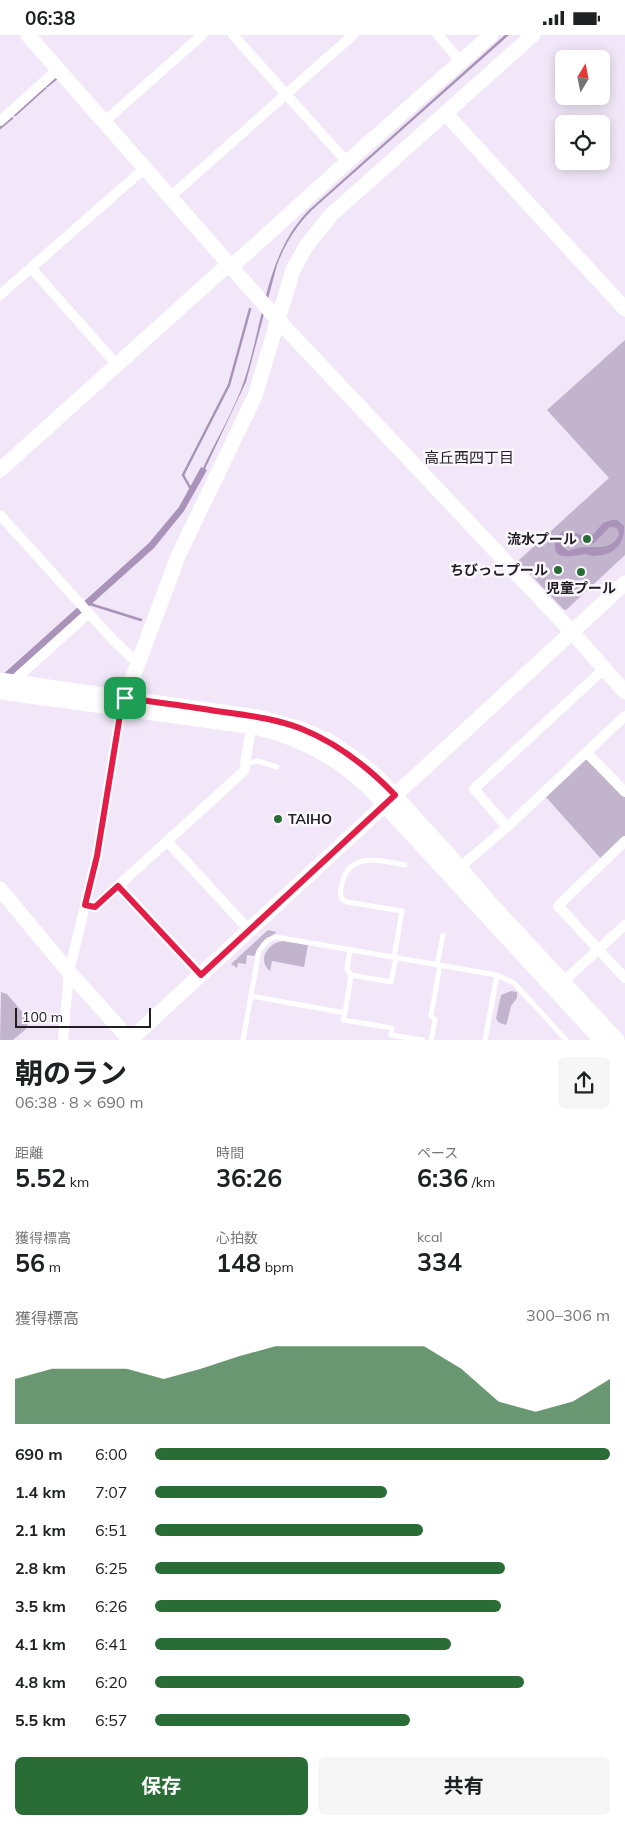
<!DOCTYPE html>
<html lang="ja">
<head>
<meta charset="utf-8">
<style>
  :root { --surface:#fff; --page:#f6f6f6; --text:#202124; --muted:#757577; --accent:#2a6c36 }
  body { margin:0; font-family:Mulish,"Noto Sans JP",sans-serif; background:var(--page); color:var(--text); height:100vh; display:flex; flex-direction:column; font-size:19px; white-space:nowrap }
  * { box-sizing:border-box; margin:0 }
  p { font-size:16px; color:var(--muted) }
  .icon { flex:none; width:28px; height:28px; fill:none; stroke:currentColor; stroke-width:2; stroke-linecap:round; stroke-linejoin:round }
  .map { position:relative; height:1005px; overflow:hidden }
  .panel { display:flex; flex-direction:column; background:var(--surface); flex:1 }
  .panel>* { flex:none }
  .needle { width:32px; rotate:10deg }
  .buttons { position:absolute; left:555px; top:15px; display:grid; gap:10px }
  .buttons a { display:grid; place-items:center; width:55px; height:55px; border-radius:8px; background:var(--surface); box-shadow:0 2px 12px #0003; font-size:25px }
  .scale { position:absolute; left:15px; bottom:12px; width:136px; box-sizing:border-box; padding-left:5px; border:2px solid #211d23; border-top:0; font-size:14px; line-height:18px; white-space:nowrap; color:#211d23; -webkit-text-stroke:4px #fbf7fe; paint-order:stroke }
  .pin { position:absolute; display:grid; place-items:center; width:42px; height:42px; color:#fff; margin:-21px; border-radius:10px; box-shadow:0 2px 8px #0006 }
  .round { display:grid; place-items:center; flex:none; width:52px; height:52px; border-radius:8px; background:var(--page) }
  .head { display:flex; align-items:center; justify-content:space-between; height:85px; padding:0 15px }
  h1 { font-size:28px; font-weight:700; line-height:38px }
  .metrics { display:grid; grid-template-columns:repeat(3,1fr); gap:8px; height:85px; padding:5px 15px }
  .metrics div { display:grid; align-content:center }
  .metrics b { font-size:25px; font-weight:700 }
  .metrics small { font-size:14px; font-weight:400 }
  .metrics p { font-size:14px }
  .chart { height:140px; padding:10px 15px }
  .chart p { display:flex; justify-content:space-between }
  .chart svg { width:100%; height:90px; margin-top:5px; fill:var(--accent); opacity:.7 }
  .button { display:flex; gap:10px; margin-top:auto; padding:10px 15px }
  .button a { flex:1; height:58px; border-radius:8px; background:var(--accent); color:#fff; font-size:20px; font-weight:700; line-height:58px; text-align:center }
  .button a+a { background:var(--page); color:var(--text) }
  ul { padding:0 15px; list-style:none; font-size:16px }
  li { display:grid; grid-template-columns:80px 60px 1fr; align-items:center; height:38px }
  li i { height:12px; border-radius:6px; background:var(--accent) }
  .status { display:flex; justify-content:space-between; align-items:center; height:35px; padding:0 25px; background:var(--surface); direction:ltr }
  .status svg { height:14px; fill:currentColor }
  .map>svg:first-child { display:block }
</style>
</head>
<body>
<div class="status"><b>06:38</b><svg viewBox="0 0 49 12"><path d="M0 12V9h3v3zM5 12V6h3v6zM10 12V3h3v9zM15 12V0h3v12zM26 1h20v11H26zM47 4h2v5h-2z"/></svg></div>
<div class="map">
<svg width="625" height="1005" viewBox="0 0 625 1005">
  <rect width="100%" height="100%" fill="#f1e7f8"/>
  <path fill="#c3b4ce" d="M625 305V520L566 575 563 574 518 526 609 443 547 375Z
    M587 721 625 762V801L602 825 545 761Z
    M268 895 277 897 262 907 254 921 247 920 246 929 238 928 237 933 231 929Z
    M283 906 308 910 304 932 272 926 270 936C256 925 269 907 283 906Z
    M511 956 517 957V963L511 971 507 988 505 990 498 987 496 983 501 960Z
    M1 957 7 959 29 985 26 994 13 1005H0Z"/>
  <path fill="#a993b9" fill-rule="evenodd" d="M505 0H509L312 175C296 191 285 209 277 230L246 347 205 434 207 435 184 476 154 513 0 651V642L149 508 179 472 201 432 203 433C216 405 234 376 244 346 264 288 264 220 310 174Z
    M612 485H617L624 491C625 513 610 521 592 521 589 520 587 519 585 519 571 521 550 528 556 503L563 496C574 494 581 503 591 502L603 488ZM610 492 617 493 619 500C612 514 601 512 587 512 580 512 574 514 568 516L562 511V506L569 502 584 509 594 508Z"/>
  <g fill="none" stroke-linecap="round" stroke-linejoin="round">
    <path stroke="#a993b9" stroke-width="2.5" d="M47 51 57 43
      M15 80 45 53
      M0 93 12 83
      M192 456 183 440 229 350 250 274
      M90 569 141 585"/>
    <path stroke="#fff" stroke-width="5" d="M249 728 258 726 277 732
      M394 922 402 876 347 867 342 864C339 858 341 852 343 845 352 816 383 826 405 830
      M437 930 443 900
      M351 940 391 947 396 922
      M497 940 514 948 566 1005
      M251 961 345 978 343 985 392 993 391 1000 423 1005
      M345 978 351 940 347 934 350 914
      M243 1005 259 916 268 905 276 902 497 940 485 1005
      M431 1005 435 985 431 981 440 930"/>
    <path stroke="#fff" stroke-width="10" d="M233 0 347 127
      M438 0 461 27
      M0 86 58 34
      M104 87 202 0
      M170 162 353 0
      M31 233 117 330
      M0 260 145 133
      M0 480 114 606 131 622 139 625
      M18 648 20 640 89 578
      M587 718 625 757
      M507 792 474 754 605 633
      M167 806 249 895
      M625 806 558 871 625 943
      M460 832 507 792 625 681
      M119 851 201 940
      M85 870 95 872 244 736 251 692
      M563 947 625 890
      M63 1005 69 937 97 821 121 674"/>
    <path stroke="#fff" stroke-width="15" d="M28 0 277 284 572 597 625 657
      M445 78 625 274
      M0 435 221 236 239 225 347 127 491 0
      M0 645 258 682 301 694 329 706 354 723 378 742 451 822 491 869 617 1005
      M0 657 255 692C299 702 335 721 367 751L601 1005
      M121 674 179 519 255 361 293 235 307 210 331 180 533 0
      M0 854 69 937 130 1005
      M130 1005 625 548"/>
  </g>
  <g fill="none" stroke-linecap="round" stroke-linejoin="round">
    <g stroke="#fff" stroke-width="10">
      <path id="route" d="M125 663C155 667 186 671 216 676 245 680 274 683 302 694 339 709 368 732 395 760L201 940 118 851 95 872 85 870 97 821 121 674Z"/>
    </g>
    <use href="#route" stroke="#e11d48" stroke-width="6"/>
  </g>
  <g fill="#2a6c36" stroke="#fbf7fe" stroke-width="2">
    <circle cx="587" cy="504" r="5"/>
    <circle cx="558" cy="535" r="5"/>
    <circle cx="581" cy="537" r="5"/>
    <circle cx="278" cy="784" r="5"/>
  </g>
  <g text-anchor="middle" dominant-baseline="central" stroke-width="5" stroke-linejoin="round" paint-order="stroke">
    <g font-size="14" font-weight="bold" fill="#211d23" stroke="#fbf7fe" text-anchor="end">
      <text x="577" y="504">流水プール</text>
      <text x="548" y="535">ちびっこプール</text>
      <text x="581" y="553" text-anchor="middle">児童プール</text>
      <text x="288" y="784" text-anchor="start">TAIHO</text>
    </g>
    <g font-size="15" fill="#211d23" stroke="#fbf7fe">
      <text x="469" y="422">高丘西四丁目</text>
    </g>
  </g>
</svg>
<div class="buttons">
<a><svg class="needle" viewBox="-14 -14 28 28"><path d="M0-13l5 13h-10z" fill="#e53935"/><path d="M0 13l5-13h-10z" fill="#757577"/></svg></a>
<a><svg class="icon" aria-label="locate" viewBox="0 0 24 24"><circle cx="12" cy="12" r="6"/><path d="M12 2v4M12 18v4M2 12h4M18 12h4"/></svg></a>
</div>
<div class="scale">100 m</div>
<div class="pin" style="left:125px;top:663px;background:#1e9e55"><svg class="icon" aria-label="arrive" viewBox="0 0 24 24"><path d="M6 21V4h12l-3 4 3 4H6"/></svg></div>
</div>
<section class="panel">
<div class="head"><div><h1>朝のラン</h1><p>06:38 · 8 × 690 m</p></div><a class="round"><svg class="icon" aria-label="share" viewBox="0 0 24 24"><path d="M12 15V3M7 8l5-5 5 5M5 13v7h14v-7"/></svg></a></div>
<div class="metrics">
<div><p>距離</p><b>5.52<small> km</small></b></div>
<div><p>時間</p><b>36:26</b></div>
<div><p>ペース</p><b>6:36<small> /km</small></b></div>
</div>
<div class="metrics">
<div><p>獲得標高</p><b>56<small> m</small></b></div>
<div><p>心拍数</p><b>148<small> bpm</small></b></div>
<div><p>kcal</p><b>334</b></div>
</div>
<div class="chart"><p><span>獲得標高</span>300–306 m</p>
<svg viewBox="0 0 160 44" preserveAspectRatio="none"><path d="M0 44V22L10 17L20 17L30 17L40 22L50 17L60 11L70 6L80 6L90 6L100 6L110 6L120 17L130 33L140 38L150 33L160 22V44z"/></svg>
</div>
<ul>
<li><b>690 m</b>6:00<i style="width:100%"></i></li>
<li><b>1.4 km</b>7:07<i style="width:51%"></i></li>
<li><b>2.1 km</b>6:51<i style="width:59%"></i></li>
<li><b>2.8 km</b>6:25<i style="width:77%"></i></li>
<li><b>3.5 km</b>6:26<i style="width:76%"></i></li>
<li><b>4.1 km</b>6:41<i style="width:65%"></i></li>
<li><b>4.8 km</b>6:20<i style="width:81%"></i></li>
<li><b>5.5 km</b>6:57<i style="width:56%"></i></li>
</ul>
<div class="button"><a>保存</a><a>共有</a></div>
</section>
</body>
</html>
